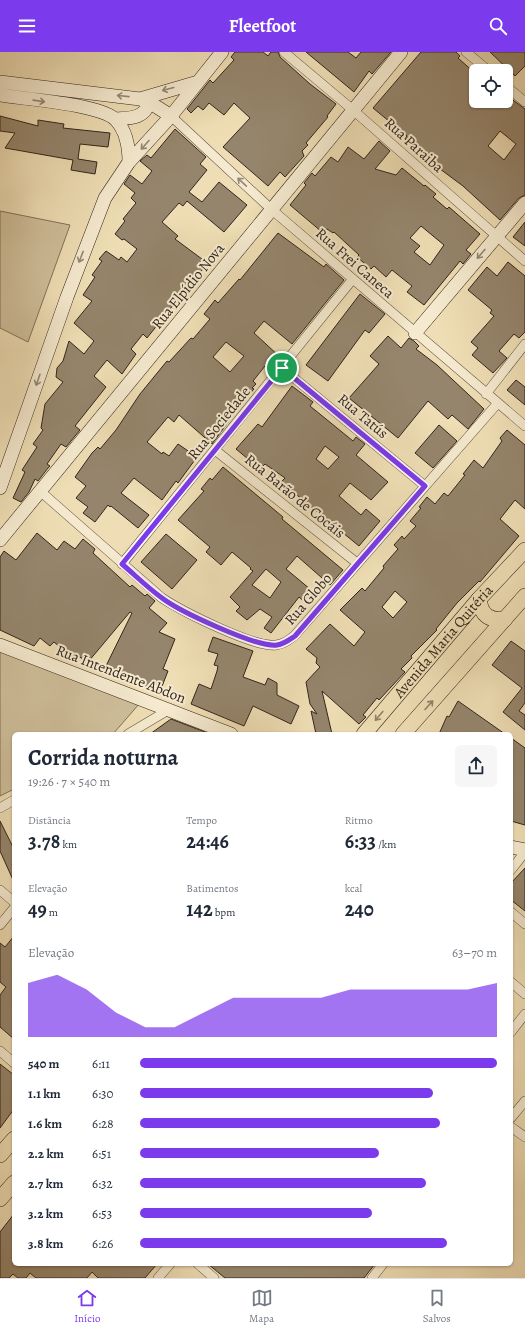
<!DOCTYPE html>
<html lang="pt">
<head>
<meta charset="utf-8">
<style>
  :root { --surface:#fff; --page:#f6f6f7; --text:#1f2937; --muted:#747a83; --line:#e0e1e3; --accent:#7c3aed }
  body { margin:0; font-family:Alegreya,serif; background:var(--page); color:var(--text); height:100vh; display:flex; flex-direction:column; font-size:15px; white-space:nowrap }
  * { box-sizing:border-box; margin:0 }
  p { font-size:13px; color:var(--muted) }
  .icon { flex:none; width:22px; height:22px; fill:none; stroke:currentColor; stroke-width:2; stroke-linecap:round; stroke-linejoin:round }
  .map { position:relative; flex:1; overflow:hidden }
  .panel { position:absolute; left:12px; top:680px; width:501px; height:534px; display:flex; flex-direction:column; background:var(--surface); border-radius:6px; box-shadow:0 1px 3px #0004 }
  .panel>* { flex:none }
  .buttons { position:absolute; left:469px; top:12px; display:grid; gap:8px }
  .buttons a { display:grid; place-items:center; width:44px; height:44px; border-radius:6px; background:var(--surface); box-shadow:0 1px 3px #0004; font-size:20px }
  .pin { position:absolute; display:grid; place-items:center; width:34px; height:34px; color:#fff; margin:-17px; border:2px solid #fff; border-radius:50%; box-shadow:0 1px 4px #0007 }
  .round { display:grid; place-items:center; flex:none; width:42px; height:42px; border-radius:6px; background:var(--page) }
  .summary { display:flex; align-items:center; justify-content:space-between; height:68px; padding:0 16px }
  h1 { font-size:22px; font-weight:700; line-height:30px }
  .stats { display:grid; grid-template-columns:repeat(3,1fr); gap:6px; height:68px; padding:4px 16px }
  .stats div { display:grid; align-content:center }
  .stats b { font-size:20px; font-weight:700 }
  .stats small { font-size:11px; font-weight:400 }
  .stats p { font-size:11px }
  .chart { height:112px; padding:8px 16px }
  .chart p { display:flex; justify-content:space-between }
  .chart svg { width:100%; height:72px; margin-top:4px; fill:var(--accent); opacity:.7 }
  ul { padding:0 16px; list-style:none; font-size:13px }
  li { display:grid; grid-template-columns:64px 48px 1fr; align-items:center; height:30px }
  li i { height:10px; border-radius:5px; background:var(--accent) }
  header { display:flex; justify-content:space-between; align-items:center; height:52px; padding:0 16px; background:var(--accent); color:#fff; font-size:18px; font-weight:700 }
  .menu { display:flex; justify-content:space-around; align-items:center; height:56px; border-top:1px solid var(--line); background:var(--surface); font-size:11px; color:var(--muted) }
  .menu a { display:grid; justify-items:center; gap:2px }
  .menu .on { color:var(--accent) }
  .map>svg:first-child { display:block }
</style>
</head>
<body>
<header><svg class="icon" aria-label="menu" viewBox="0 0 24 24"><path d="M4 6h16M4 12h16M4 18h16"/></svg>Fleetfoot<svg class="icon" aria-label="search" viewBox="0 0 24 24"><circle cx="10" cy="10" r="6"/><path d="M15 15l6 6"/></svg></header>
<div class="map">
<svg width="525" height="1226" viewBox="0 0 525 1226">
  <rect width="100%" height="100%" fill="#efdeb5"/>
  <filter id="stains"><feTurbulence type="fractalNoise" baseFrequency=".005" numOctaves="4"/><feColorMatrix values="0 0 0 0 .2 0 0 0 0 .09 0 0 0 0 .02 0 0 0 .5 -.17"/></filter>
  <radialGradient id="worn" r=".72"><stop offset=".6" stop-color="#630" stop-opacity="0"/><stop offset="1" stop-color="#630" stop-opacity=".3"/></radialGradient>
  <path fill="#cfbf9b" stroke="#81725c" d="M0 159 70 173 28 290 0 276Z
    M0 598 140 651 113 682H14V737L0 744Z"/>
  <path fill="#95856c" stroke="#33251d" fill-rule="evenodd" d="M235 0H263L268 4 271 0H278L280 5 310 32 336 52 327 64 328 65 306 91 308 93 302 99 304 104 285 125 280 120 268 134 223 95 250 66 234 51 224 63 209 51 203 58 198 54 191 61 187 57 210 28 213 31 234 8 231 5Z
    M306 0H348L356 6 361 0H391L372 22 369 19 354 40Z
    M421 0H456L460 4 458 6 476 22V49H506V43L525 57V143L519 146 500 168 463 134 428 108 429 106 405 87 407 84 373 56ZM500 79 516 92 504 108 488 94Z
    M490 0H525V14L515 24Z
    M0 64 38 74V68L64 72 63 76 110 81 108 95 80 92 78 107 97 110 95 122 71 118 73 108 5 96 15 81 0 79Z
    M175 77 206 105 200 112 207 118 189 140 202 150 219 130 247 153 224 180 187 149 183 154 179 151 162 170 178 184 175 187 210 213 203 217 183 241 185 243 176 254 174 252 147 286 143 282 131 297 136 302 122 322 107 308 94 324 106 335 75 374 80 378 66 395 61 392 47 412 50 414 48 416 38 429 35 427 29 440 21 450 13 446 25 420 22 418 37 395 33 392 43 378 41 376 45 352 63 330 56 325 57 316 63 309 69 289 84 302 94 289 74 271 92 249 83 243 95 225 92 223 102 209 99 207 106 199 119 208 121 205 127 210 137 197 124 187 122 188 115 182 125 169 123 167 136 151 131 146 135 141 124 132 130 123 142 132 152 119 140 109 147 103 151 106Z
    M379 89 390 99 375 117 396 123 402 116 424 134 425 133 436 142 433 145 447 157 449 155 480 182 466 198 471 202 463 212 460 209 424 253 407 240 412 234 392 218 386 225 374 214 371 217 357 205 359 203 334 180 333 181 327 177 322 180 290 153 306 133 304 131 312 121 315 124 331 105 338 110 348 95 364 107ZM421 174 444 193 430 213 414 200 420 194 410 186Z
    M525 170V194L513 185Z
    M278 181 324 215 326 212 344 228 292 292 264 269 254 281 280 305 268 318 265 314 253 329 256 332 252 336 254 337 227 367 229 369 212 392 179 363 174 370 168 365 147 390 162 402 163 400 169 404 178 392 197 405 178 431 176 429 162 448 134 426 121 441 149 463 138 476 111 454 110 455 108 453 95 470 83 461 88 455 76 446 86 434 75 425 92 401 98 395 100 397 116 378 140 342 167 309 169 310 191 286 193 287 210 267 204 262 215 248 218 251 239 227 240 228ZM226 290 244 304 230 320 213 305Z
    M508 210 525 224V280L519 286 514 282 499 299 507 306 493 321 472 303 478 296 471 290 494 264 490 261 492 258 468 238 487 215 497 224Z
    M360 242 385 262 369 281 365 278 328 329 306 313Z
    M388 284 401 296 409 286 414 289 419 294 416 297 437 313 484 357 468 377 452 363 448 367 428 349 398 386 349 346 379 312 370 304Z
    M516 328 525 335V353L507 338Z
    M292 334 313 350 310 354 353 389 356 385 365 392 356 403 388 430 371 448 350 431 339 444 361 463 366 457 380 469 359 494 281 430 285 426 265 412 260 417 236 397 258 372 262 375ZM325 394 339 405 328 417 316 407Z
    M439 373 457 389 433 416 415 401Z
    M507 378 525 393V457L515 448 500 467 519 484 480 530 479 529 457 551 436 577 437 578 411 604 412 606 401 617 405 620 379 648 377 646 363 663 366 665 359 672 322 639 332 682H316L311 659 317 662 310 652 306 630 320 615 316 611 317 606 306 597 330 572 354 594 365 580 340 558 362 536 365 539 384 516 383 514 398 497 394 493 402 484 404 487 416 474 410 469 421 456 419 455 427 445 435 452 444 441 448 444 465 423 463 422 474 408 483 416 502 389 500 386ZM395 539 407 550 393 566 382 555Z
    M223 415 283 465 282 467 343 518 330 533 297 504 286 517 316 542 308 553 299 545 271 581 264 576 272 565 260 557 247 568 236 559 240 555 230 545 253 519 250 517 251 516 232 500 221 513 206 500 210 495 178 468 204 439 201 437 210 426 212 428ZM266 517 281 530 270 546 252 533Z
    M37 481 57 498 64 489 75 497 83 487 95 497 93 501 130 535 132 533 145 544 147 542 155 549 149 556 167 571 159 580 175 587 163 617 168 619 159 642 104 618 132 561 130 560 88 610 78 604 75 608 54 590 50 594 40 586 34 594 0 578V505L4 499 16 508Z
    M166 482 197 508 172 537 141 510Z
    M213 585 253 599 243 625 265 633 268 626 277 631V643L299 654 291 672 253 654 244 674 191 652 199 632 211 637 217 619 218 614 214 613 218 602 208 599Z
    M511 589 525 599V651L519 659 525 663V678L503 660 522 636 492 613Z
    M458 649 505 682H439L447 664 449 665Z
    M171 667 205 680 208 682H150Z
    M511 686 525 696V773L511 769Z
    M0 769 14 797V830L0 799Z
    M525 816V859L511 848V831Z
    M14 884V987L0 975V943L6 935 0 930V891L5 895Z
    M0 1012 14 1023V1057L0 1076Z
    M14 1162V1212H157L145 1226H98L92 1220 87 1226H36L30 1221 26 1226H18L13 1222 9 1226H0V1180Z
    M208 1212H375L364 1226H225Z"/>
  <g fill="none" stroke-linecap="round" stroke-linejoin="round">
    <g stroke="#625343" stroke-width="10">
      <path id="street" d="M284 0 353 58 525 209
        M466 0 489 19
        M506 34 525 50
        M171 64 271 157 525 374
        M282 316 425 434
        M486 342 525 292
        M215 398 357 511
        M40 439 162 546C182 559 254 596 276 593 284 592 289 588 295 583L497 352
        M122 512 352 228
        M128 682 170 657
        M0 756 14 748
        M511 818 525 800
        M0 838 14 850
        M511 860 525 872
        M0 873 14 856
        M511 930 525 942
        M511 980 525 962
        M0 999 14 1011
        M511 1066 525 1049
        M511 1075 525 1085
        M198 1212 214 1226
        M158 1226 170 1212
        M372 1226 383 1212"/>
    </g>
    <g stroke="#33251d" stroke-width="14">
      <path id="secondary" d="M0 30 140 47 149 50 171 64
        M0 43C24 47 100 52 116 68 127 80 129 95 129 110
        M140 47 198 30
        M115 67C130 66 145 67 149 50
        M415 281 525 151
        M0 436 67 245 105 146 129 110 171 64 222 0
        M0 488 401 0
        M0 593 231 682
        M511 795 525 798"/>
    </g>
    <g stroke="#33251d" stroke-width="16">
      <g id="primary">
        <path d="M479 547C481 564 490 569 505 567"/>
        <path id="s1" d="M364 682 479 547 525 498"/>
        <path d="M403 682 525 544"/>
        <path d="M0 1103 14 1087"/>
        <path d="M0 1147 14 1131"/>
      </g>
    </g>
    <use href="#street" stroke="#f5eacf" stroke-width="9"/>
    <use href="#secondary" stroke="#f5eacf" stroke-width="13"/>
    <use href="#primary" stroke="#efdeb5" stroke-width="15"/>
  </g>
  <defs><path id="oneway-shaft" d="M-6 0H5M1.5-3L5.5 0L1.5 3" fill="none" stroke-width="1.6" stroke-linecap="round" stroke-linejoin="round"/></defs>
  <g stroke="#948876">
    <use href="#oneway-shaft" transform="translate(168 37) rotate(165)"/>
    <use href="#oneway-shaft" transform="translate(123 44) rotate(-174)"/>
    <use href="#oneway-shaft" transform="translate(39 49) rotate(8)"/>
    <use href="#oneway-shaft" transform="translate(145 93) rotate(132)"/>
    <use href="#oneway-shaft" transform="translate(242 130) rotate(-137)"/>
    <use href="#oneway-shaft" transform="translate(481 202) rotate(130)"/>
    <use href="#oneway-shaft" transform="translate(81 205) rotate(111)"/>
    <use href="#oneway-shaft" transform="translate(38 328) rotate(109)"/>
  </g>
  <g stroke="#918269">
    <use href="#oneway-shaft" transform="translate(429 653) rotate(-48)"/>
    <use href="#oneway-shaft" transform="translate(379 664) rotate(130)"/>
  </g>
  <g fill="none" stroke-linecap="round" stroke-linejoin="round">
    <g stroke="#fff" stroke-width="8">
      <path id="route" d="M282 316 425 434 295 584C289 588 284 592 277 593 257 596 179 559 162 546 148 536 136 524 122 512Z"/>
    </g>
    <use href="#route" stroke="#7c3aed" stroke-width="5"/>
  </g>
  <g text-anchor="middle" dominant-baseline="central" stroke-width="4" stroke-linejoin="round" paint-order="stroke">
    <g font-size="15" fill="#33251d" stroke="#f5eacf">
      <text transform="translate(414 93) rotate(42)">Rua Paraiba</text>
      <text transform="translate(355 211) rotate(41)">Rua Frei Caneca</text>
      <text transform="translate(188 234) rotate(-51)">Rua Elpídio Nova</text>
      <text transform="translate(363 364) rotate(40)">Rua Tatús</text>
      <text transform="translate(219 371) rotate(-51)">Rua Sociedade</text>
      <text transform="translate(295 444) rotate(39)">Rua Barão de Cocáis</text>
      <text transform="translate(308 547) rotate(-49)">Rua Globo</text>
      <text stroke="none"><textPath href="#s1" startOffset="122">Avenida Maria Quitéria</textPath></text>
      <text transform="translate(121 622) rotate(21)">Rua Intendente Abdon</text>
    </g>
  </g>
  <rect width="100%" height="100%" filter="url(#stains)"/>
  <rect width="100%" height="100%" fill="url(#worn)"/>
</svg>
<div class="buttons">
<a><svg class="icon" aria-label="locate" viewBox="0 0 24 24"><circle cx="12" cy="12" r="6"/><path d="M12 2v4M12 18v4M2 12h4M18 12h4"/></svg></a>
</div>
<div class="pin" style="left:282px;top:316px;background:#1e9e55"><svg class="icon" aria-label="arrive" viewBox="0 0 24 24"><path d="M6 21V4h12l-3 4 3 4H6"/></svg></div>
<section class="panel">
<div class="summary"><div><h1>Corrida noturna</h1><p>19:26 · 7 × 540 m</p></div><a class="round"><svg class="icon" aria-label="share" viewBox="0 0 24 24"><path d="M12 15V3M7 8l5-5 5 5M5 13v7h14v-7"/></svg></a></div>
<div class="stats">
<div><p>Distância</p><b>3.78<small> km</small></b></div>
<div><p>Tempo</p><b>24:46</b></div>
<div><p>Ritmo</p><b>6:33<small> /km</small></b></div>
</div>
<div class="stats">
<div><p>Elevação</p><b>49<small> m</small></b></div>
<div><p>Batimentos</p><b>142<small> bpm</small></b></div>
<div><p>kcal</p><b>240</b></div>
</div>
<div class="chart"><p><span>Elevação</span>63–70 m</p>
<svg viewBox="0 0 160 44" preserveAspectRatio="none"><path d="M0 44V11L10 6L20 15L30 29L40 38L50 38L60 29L70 20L80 20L90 20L100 20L110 15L120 15L130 15L140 15L150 15L160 11V44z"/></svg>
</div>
<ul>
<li><b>540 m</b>6:11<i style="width:100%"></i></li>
<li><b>1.1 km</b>6:30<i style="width:82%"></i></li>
<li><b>1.6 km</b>6:28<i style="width:84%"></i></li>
<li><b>2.2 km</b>6:51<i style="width:67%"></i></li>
<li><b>2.7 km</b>6:32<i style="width:80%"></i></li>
<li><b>3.2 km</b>6:53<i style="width:65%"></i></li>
<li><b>3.8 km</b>6:26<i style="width:86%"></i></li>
</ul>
</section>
</div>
<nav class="menu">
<a class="on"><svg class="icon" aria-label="home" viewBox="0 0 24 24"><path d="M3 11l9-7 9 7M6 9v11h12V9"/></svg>Início</a>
<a><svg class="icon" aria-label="map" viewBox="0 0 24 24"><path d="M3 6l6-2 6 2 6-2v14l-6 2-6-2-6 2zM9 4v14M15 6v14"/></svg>Mapa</a>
<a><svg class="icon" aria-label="saved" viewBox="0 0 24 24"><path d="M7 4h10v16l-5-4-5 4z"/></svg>Salvos</a>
</nav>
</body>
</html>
